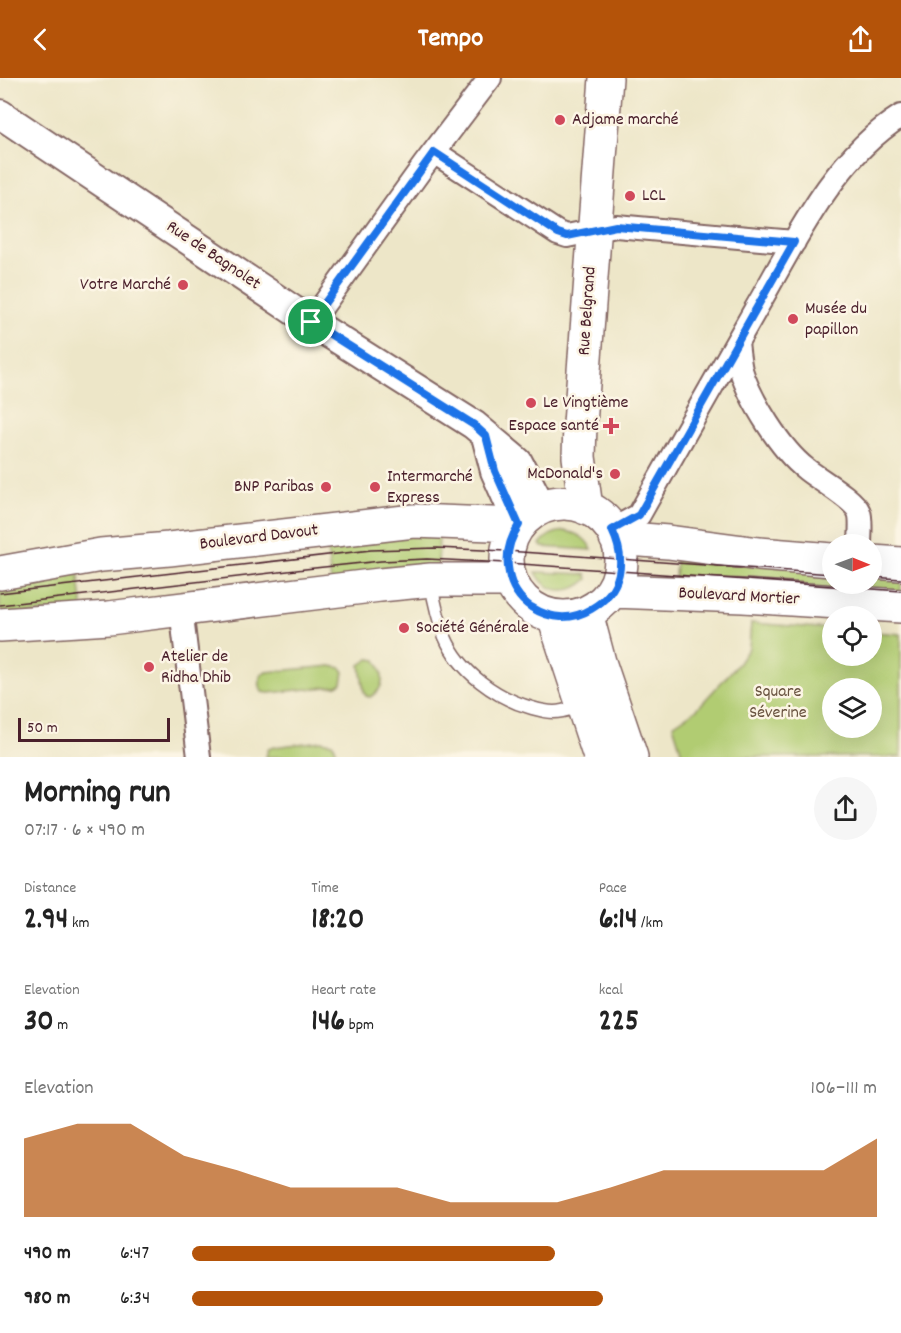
<!DOCTYPE html>
<html lang="en">
<head>
<meta charset="utf-8">
<style>
  :root { --surface:#fff; --page:#f6f6f6; --text:#222; --muted:#767676; --accent:#b45309 }
  body { margin:0; font-family:Dekko,sans-serif; background:var(--page); color:var(--text); height:100vh; display:flex; flex-direction:column; font-size:22px; white-space:nowrap }
  * { box-sizing:border-box; margin:0 }
  p { font-size:20px; color:var(--muted) }
  .icon { flex:none; width:33px; height:33px; fill:none; stroke:currentColor; stroke-width:2; stroke-linecap:round; stroke-linejoin:round }
  .map { position:relative; height:679px; overflow:hidden }
  .panel { display:flex; flex-direction:column; background:var(--surface); flex:1 }
  .panel>* { flex:none }
  .needle { width:39px; rotate:91deg }
  .fabs { position:absolute; left:822px; top:456px; display:grid; gap:12px }
  .fabs a { display:grid; place-items:center; width:60px; height:60px; border-radius:50%; background:var(--surface); box-shadow:0 6px 24px #0002; font-size:30px }
  .scale { position:absolute; left:18px; bottom:15px; width:152px; box-sizing:border-box; padding-left:6px; border:3px solid #4a1f2b; border-top:0; font-size:16px; line-height:21px; white-space:nowrap; color:#4a1f2b; -webkit-text-stroke:4px #fcf5e5; paint-order:stroke }
  .pin { position:absolute; display:grid; place-items:center; width:51px; height:51px; color:#fff; margin:-26px; border:3px solid #fff; border-radius:50%; box-shadow:0 2px 6px #0007 }
  .round { display:grid; place-items:center; flex:none; width:63px; height:63px; border-radius:32px; background:var(--page) }
  .headline { display:flex; align-items:center; justify-content:space-between; height:102px; padding:0 24px }
  h1 { font-size:33px; font-weight:800; line-height:45px }
  .metrics { display:grid; grid-template-columns:repeat(3,1fr); gap:9px; height:102px; padding:6px 24px }
  .metrics div { display:grid; align-content:center }
  .metrics b { font-size:30px; font-weight:800 }
  .metrics small { font-size:16px; font-weight:400 }
  .metrics p { font-size:16px }
  .chart { height:168px; padding:12px 24px }
  .chart p { display:flex; justify-content:space-between }
  .chart svg { width:100%; height:108px; margin-top:6px; fill:var(--accent); opacity:.7 }
  ul { padding:0 24px; list-style:none; font-size:20px }
  li { display:grid; grid-template-columns:96px 72px 1fr; align-items:center; height:45px }
  li i { height:15px; border-radius:8px; background:var(--accent) }
  header { display:flex; justify-content:space-between; align-items:center; height:78px; padding:0 24px; background:var(--accent); color:#fff; font-size:27px; font-weight:800 }
  .map>svg:first-child { display:block }
</style>
</head>
<body>
<header><svg class="icon" aria-label="back" viewBox="0 0 24 24"><path d="M15 5l-7 7 7 7"/></svg>Tempo<svg class="icon" aria-label="share" viewBox="0 0 24 24"><path d="M12 15V3M7 8l5-5 5 5M5 13v7h14v-7"/></svg></header>
<div class="map">
<svg width="901" height="679" viewBox="0 0 901 679">
  <rect width="100%" height="100%" fill="#fcf5e5"/>
  <filter id="ink" filterUnits="userSpaceOnUse"><feTurbulence type="fractalNoise" baseFrequency=".0167" numOctaves="2"/><feDisplacementMap in="SourceGraphic" scale="12" xChannelSelector="R" yChannelSelector="G"/><feConvolveMatrix kernelMatrix="1 2 1 2 8 2 1 2 1" color-interpolation-filters="sRGB"/></filter>
  <filter id="wash" filterUnits="userSpaceOnUse"><feTurbulence type="fractalNoise" baseFrequency=".008" numOctaves="4" result="noise"/><feDisplacementMap in="SourceGraphic" scale="24" xChannelSelector="R" yChannelSelector="G"/><feGaussianBlur stdDeviation="1.35" result="paint"/><feColorMatrix in="noise" values="0 0 0 0 0 0 0 0 0 0 0 0 0 0 0 0 0 1.4 0 .05"/><feComposite in="paint" operator="in"/></filter>
  <g filter="url(#wash)">
    <rect width="100%" height="100%" fill="#ede6c8"/>
    <path fill="#b1cc72" stroke="#7e764e" stroke-width="1.5" fill-rule="evenodd" d="M564 453C578 455 586 460 592 472L542 469 540 466C546 457 554 454 564 453Z
      M439 454 438 491 331 504 326 461Z
      M676 480 832 492V506H872V494L901 496V517L675 501Z
      M78 491 83 532 0 537V505Z
      M536 494 586 496 588 501C571 517 547 517 536 494Z
      M751 545 832 551V578H872V554L901 556V679H683L673 647 697 631 739 585 749 570ZM832 610H872V650H832Z
      M369 581 376 582C384 596 386 611 370 619L366 618 364 614 360 587Z
      M331 588 341 590 344 594 342 605 337 608 269 615 262 614C259 608 259 604 261 597L266 594Z
      M321 663 332 665 335 669V675L332 679H266L268 671 274 669Z"/>
  </g>
  <g filter="url(#ink)">
    <g fill="none" stroke-linecap="round" stroke-linejoin="round">
      <g stroke="#836562" stroke-width="15">
        <path id="service" d="M431 505C434 523 438 541 445 559 460 594 496 620 532 630 539 632 547 634 554 634 563 634 573 630 581 628"/>
      </g>
      <g stroke="#836562" stroke-width="26">
        <path id="minor" d="M434 74 558 155 567 158 616 148 794 164
          M311 244 424 87 490 0
          M737 264C738 273 739 283 741 292 750 322 781 372 806 391 818 401 854 421 859 434 862 441 860 459 860 466
          M612 452 639 437C677 369 716 301 754 234 794 165 832 81 901 38
          M181 531 199 679"/>
      </g>
      <g stroke="#836562" stroke-width="32">
        <path id="tertiary" d="M0 36 311 244 474 347 518 384 542 430
          M486 358 495 393 519 447"/>
      </g>
      <g stroke="#836562" stroke-width="36">
        <path id="primary" d="M507 482a57 57 0 1 1 114 0a57 57 0 1 1-114 0Z
          M586 430 579 379 580 346 606 0
          M616 460 668 464 759 476 832 482
          M872 484 901 486
          M0 495 101 477 169 471 414 443 519 447
          M613 513 743 518 901 528
          M586 535 599 584 631 679
          M554 539 600 679
          M0 547 109 540 380 507 431 502H510"/>
      </g>
      <use href="#service" stroke="#fff" stroke-width="12"/>
      <use href="#minor" stroke="#fff" stroke-width="22"/>
      <use href="#tertiary" stroke="#fff" stroke-width="28"/>
      <use href="#primary" stroke="#fff" stroke-width="33"/>
      <path stroke="#4a1f2b" stroke-width="1.5" d="M872 499 901 501
        M0 515 371 472 436 470 507 473 832 496
        M0 527 305 491 381 483 427 481 507 485 901 513"/>
    </g>
  </g>
  <g fill="none" stroke-linecap="round" stroke-linejoin="round" filter="url(#ink)">
    <g stroke="#fff" stroke-width="12">
      <path id="route" d="M434 74 558 155 567 158 616 148 794 164 639 437 612 452C627 483 622 513 591 531 571 543 550 541 531 529 519 521 511 508 509 495 505 477 509 462 519 447L495 393 486 358 474 347 311 244Z"/>
    </g>
    <use href="#route" stroke="#1a73e8" stroke-width="8"/>
  </g>
  <g fill="#d1495b" stroke="#fcf5e5" stroke-width="2">
    <circle cx="560" cy="42" r="6"/>
    <circle cx="630" cy="118" r="6"/>
    <circle cx="183" cy="207" r="6"/>
    <circle cx="793" cy="241" r="6"/>
    <circle cx="531" cy="325" r="6"/>
    <path d="M608 339h6v6h6v6h-6v6h-6v-6h-6v-6h6z"/>
    <circle cx="615" cy="396" r="6"/>
    <circle cx="326" cy="409" r="6"/>
    <circle cx="375" cy="409" r="6"/>
    <circle cx="404" cy="550" r="6"/>
    <circle cx="149" cy="589" r="6"/>
  </g>
  <g text-anchor="middle" dominant-baseline="central" stroke-width="5" stroke-linejoin="round" paint-order="stroke">
    <g font-size="18" fill="#4a1f2b" stroke="#fcf5e5" text-anchor="start">
      <text x="572" y="42">Adjame marché</text>
      <text x="642" y="118">LCL</text>
      <text x="171" y="207" text-anchor="end">Votre Marché</text>
      <text x="805" y="231">Musée du<tspan x="805" dy="21">papillon</tspan></text>
      <text x="543" y="325">Le Vingtième</text>
      <text x="599" y="348" text-anchor="end">Espace santé</text>
      <text x="603" y="396" text-anchor="end">McDonald's</text>
      <text x="387" y="399">Intermarché<tspan x="387" dy="21">Express</tspan></text>
      <text x="314" y="409" text-anchor="end">BNP Paribas</text>
      <text x="416" y="550">Société Générale</text>
      <text x="161" y="579">Atelier de<tspan x="161" dy="21">Ridha Dhib</tspan></text>
    </g>
    <g font-size="18" fill="#4a1f2b" stroke="#fcf5e5">
      <text transform="translate(213 178) rotate(34)">Rue de Bagnolet</text>
      <text transform="translate(588 233) rotate(-86)">Rue Belgrand</text>
      <text transform="translate(259 460) rotate(-7)">Boulevard Davout</text>
      <text transform="translate(739 519) rotate(3)">Boulevard Mortier</text>
    </g>
    <g font-size="18" fill="#695340" stroke="#fcf5e5">
      <text x="778" y="614">Square<tspan x="778" dy="21">Séverine</tspan></text>
    </g>
  </g>
</svg>
<div class="fabs">
<a><svg class="needle" viewBox="-14 -14 28 28"><path d="M0-13l5 13h-10z" fill="#e53935"/><path d="M0 13l5-13h-10z" fill="#767676"/></svg></a>
<a><svg class="icon" aria-label="locate" viewBox="0 0 24 24"><circle cx="12" cy="12" r="6"/><path d="M12 2v4M12 18v4M2 12h4M18 12h4"/></svg></a>
<a><svg class="icon" aria-label="layers" viewBox="0 0 24 24"><path d="M12 4l9 5-9 5-9-5zM3 14l9 5 9-5"/></svg></a>
</div>
<div class="scale">50 m</div>
<div class="pin" style="left:311px;top:244px;background:#1e9e55"><svg class="icon" aria-label="arrive" viewBox="0 0 24 24"><path d="M6 21V4h12l-3 4 3 4H6"/></svg></div>
</div>
<section class="panel">
<div class="headline"><div><h1>Morning run</h1><p>07:17 · 6 × 490 m</p></div><a class="round"><svg class="icon" aria-label="share" viewBox="0 0 24 24"><path d="M12 15V3M7 8l5-5 5 5M5 13v7h14v-7"/></svg></a></div>
<div class="metrics">
<div><p>Distance</p><b>2.94<small> km</small></b></div>
<div><p>Time</p><b>18:20</b></div>
<div><p>Pace</p><b>6:14<small> /km</small></b></div>
</div>
<div class="metrics">
<div><p>Elevation</p><b>30<small> m</small></b></div>
<div><p>Heart rate</p><b>146<small> bpm</small></b></div>
<div><p>kcal</p><b>225</b></div>
</div>
<div class="chart"><p><span>Elevation</span>106–111 m</p>
<svg viewBox="0 0 160 44" preserveAspectRatio="none"><path d="M0 44V12L10 6L20 6L30 19L40 25L50 32L60 32L70 32L80 38L90 38L100 38L110 32L120 25L130 25L140 25L150 25L160 12V44z"/></svg>
</div>
<ul>
<li><b>490 m</b>6:47<i style="width:53%"></i></li>
<li><b>980 m</b>6:34<i style="width:60%"></i></li>
</ul>
</section>
</body>
</html>
